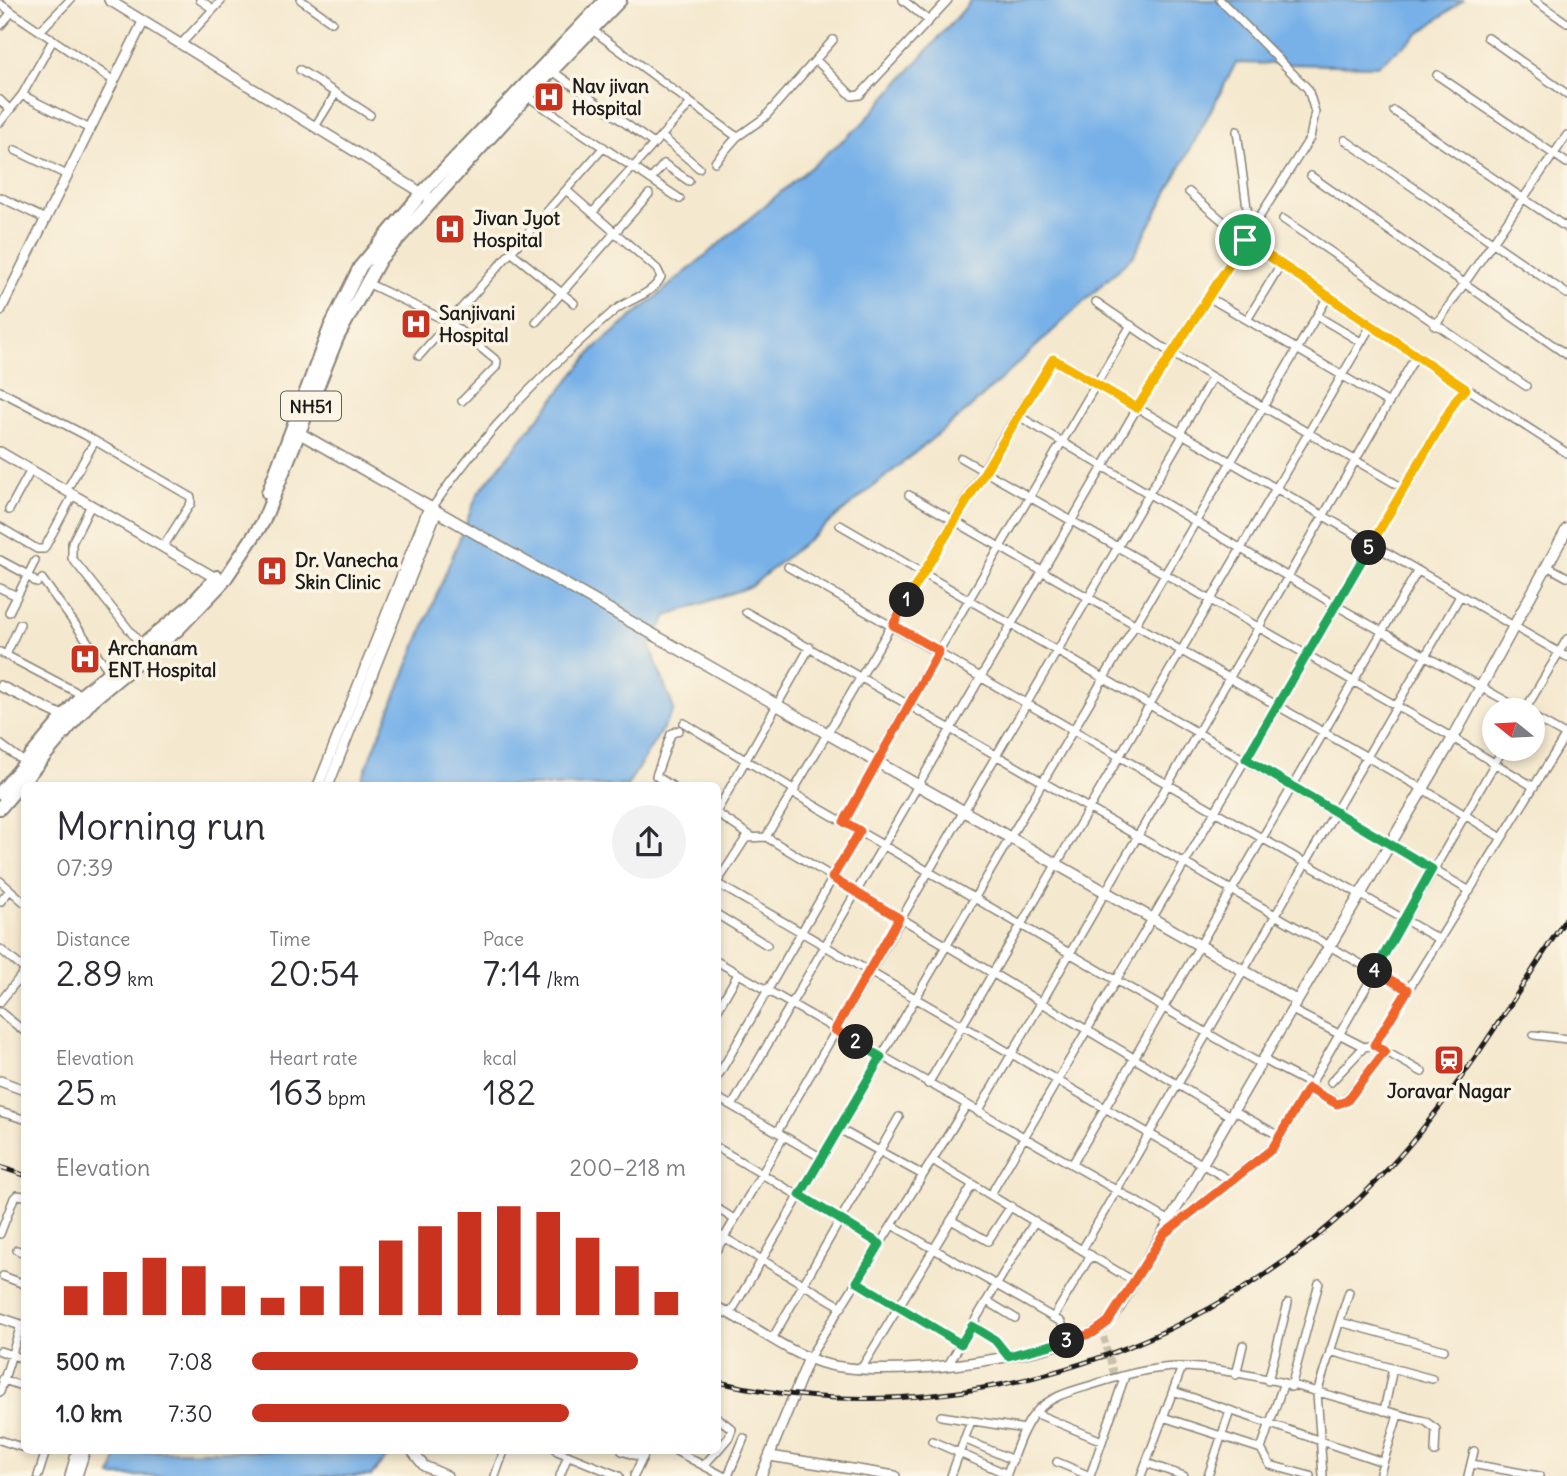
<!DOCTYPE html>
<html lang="en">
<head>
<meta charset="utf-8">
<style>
  :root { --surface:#fff; --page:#f2f2f3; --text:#2b2b33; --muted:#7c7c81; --accent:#c8321e }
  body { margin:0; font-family:Delius,sans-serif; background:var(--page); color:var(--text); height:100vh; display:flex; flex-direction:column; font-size:26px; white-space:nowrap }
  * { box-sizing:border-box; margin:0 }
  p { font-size:23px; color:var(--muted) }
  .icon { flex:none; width:38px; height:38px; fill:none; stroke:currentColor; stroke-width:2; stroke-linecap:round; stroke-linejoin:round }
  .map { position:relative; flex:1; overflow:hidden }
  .sheet { position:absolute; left:21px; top:782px; width:700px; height:672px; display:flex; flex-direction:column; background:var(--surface); border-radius:10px; box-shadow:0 4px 10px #0003 }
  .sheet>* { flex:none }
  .needle { width:46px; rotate:288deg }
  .controls { position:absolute; left:1482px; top:698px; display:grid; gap:14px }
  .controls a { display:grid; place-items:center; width:63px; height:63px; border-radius:50%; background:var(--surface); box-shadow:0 4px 10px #0003; font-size:35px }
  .pin { position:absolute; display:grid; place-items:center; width:60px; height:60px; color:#fff; margin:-30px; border:4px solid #fff; border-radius:50%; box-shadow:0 2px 7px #0007 }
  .km { position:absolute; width:35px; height:35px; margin:-18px; border-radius:50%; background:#222; color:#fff; font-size:19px; line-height:35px; text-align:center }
  .round { display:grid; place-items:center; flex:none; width:74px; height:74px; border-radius:37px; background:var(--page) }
  .summary { display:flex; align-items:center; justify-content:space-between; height:119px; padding:0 35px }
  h1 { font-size:38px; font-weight:600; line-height:52px }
  .stats { display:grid; grid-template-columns:repeat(3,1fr); gap:10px; height:119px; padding:7px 35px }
  .stats div { display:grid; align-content:center }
  .stats b { font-size:35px; font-weight:600 }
  .stats small { font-size:19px; font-weight:400 }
  .stats p { font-size:19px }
  .chart { height:196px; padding:14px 35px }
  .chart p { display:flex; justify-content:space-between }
  .chart svg { width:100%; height:126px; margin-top:7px; stroke:var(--accent); stroke-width:6 }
  ul { padding:0 35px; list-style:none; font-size:23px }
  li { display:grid; grid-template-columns:112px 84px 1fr; align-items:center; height:52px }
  li i { height:18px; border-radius:9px; background:var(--accent) }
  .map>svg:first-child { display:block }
</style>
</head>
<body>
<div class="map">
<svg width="1567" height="1476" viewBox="0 0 1567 1476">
  <rect width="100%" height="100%" fill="#fcf5e5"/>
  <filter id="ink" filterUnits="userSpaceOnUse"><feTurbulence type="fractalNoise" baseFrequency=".0143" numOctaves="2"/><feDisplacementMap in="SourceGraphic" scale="14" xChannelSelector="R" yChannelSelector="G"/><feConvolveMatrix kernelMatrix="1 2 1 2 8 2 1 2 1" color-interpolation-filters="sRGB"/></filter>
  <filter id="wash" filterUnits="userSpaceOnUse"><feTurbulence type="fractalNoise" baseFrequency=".00686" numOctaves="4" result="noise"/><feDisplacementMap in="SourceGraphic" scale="28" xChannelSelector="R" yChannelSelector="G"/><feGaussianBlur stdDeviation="1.57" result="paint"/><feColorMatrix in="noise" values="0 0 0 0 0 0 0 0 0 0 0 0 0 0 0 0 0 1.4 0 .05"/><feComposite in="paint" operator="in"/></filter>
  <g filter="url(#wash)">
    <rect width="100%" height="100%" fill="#f4e8ce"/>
    <path fill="#77b1e8" stroke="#4a6682" stroke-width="2" d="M972 0H1463L1377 66 1236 63 1134 255 970 408 751 586 667 616 650 646 674 710 627 786H359L478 493 595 348 862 124Z
      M119 1451H392L371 1476H111Z"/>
  </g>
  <g filter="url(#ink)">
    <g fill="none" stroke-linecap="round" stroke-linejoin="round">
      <path stroke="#c9bfaa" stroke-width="7" stroke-dasharray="7 3.5" stroke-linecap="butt" d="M1101 1327 1115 1379"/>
      <g stroke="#888275" stroke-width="10">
        <path id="minor" d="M200 0 213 9
          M301 0 332 22
          M903 0 929 21
          M1534 0 1567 23
          M0 4 114 81
          M0 26 12 12
          M591 29 737 137 764 118 833 40
          M40 31 70 0
          M1487 37 1567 94
          M181 44 222 0
          M816 60 852 96 860 95 948 0
          M300 70 370 115
          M551 70 654 144
          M1437 75 1567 163
          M22 95 90 129
          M527 96 680 199
          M0 100 10 110
          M1394 111 1567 228
          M0 122 22 95 53 40
          M316 125 336 93
          M1237 131 1250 231
          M661 136 699 168
          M1345 140 1567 294
          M15 150 67 175
          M715 162 737 137
          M1311 176 1567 355
          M651 179 664 164 689 181
          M1189 192 1245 240 1466 389
          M0 197 45 219
          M592 213 691 103
          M1283 219 1526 386
          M511 252 574 303
          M365 282 449 322 497 361 496 367 462 401
          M1208 297 1389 403
          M1096 302 1171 353 1403 488
          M1317 316 1361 342
          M1247 320 1281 264
          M536 322 649 194
          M1435 326 1567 135
          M419 356 604 147
          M0 391 85 435 191 497V503L163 547
          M1017 415 1335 605 1522 710
          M1180 433 1212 378
          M961 458 1453 738 1534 787
          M66 491 95 441
          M909 495 1423 789 1502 838
          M91 505 72 543V558L142 646
          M432 508C482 434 546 369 614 311 629 298 652 296 661 277L657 269 566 190
          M9 510 31 470
          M840 525 1470 891
          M0 527 37 549H44L73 495
          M0 560 28 575
          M1547 566 1567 577
          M788 567 1440 940
          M28 576 37 583
          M42 579 110 672
          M0 588 17 596
          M9 612 35 561
          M746 612 1408 991
          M0 652 82 695
          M6 655 20 624
          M1525 710 1567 639
          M1533 717 1567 736
          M684 723 795 790
          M0 744 27 764
          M672 786 656 776 671 734 679 730
          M793 793 1259 1063
          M718 809 810 647
          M718 814 752 837
          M844 822 908 703 1131 325
          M766 837 1230 1116
          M0 881 24 902
          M718 881 746 838 766 837 997 447 1053 359 1567 657
          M718 884 1231 1181
          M0 902 10 890
          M718 915 767 945
          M0 949 24 969
          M718 962 1172 1222
          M0 1002 24 972
          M718 1009 738 974
          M1292 1010 1364 1047 1374 1045 1567 733
          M0 1012 24 1031
          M1534 1035 1567 1039
          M1374 1045 1422 1072
          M1262 1059 1310 1084
          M718 1076 860 831
          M1331 1082 1364 1047
          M928 1084 1372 324
          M1308 1088 1342 1104 1385 1051
          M718 1098 822 1158
          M732 1106 1137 408 1310 138 1315 112 1308 89 1220 0
          M1233 1110 1281 1137
          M0 1112 24 1119
          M978 1112 1417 354
          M839 1129 923 1175
          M777 1132 1183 435
          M718 1148 880 1244
          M932 1160 1135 1282
          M1072 1165 1417 572
          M991 1194 1457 398 1466 389 1471 391 1567 453
          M718 1209 734 1219
          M951 1220 988 1241 1011 1206
          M892 1225 1061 1322 1064 1329 1059 1344
          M0 1234 14 1198 17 1195 24 1196
          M718 1234 842 1307
          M1164 1234 1277 1143 1503 749
          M718 1248 784 1136
          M17 1250 24 1253
          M1082 1250 1460 596
          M3 1276 24 1284
          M857 1282 961 1344
          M987 1301 1015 1318
          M730 1314 1329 295
          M1053 1318 1091 1255
          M1340 1322 1444 1350
          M972 1326 995 1340 1008 1356
          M772 1339 899 1117
          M0 1351 24 1359
          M1330 1351 1432 1379
          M809 1358 966 1106
          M948 1365 1035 1221
          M861 1369 973 1184
          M1236 1375 1243 1345
          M2 1379 24 1387
          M1268 1381 1288 1303
          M1291 1387 1319 1283
          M1173 1391 1383 1462
          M0 1392 21 1325
          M1384 1411 1393 1368
          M1035 1413 1102 1441
          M941 1416 1025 1429
          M1163 1417 1261 1449 1270 1465 1310 1476
          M718 1418 732 1429 729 1437 718 1450
          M964 1439 1013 1460
          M0 1440 21 1447
          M932 1441 1007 1474
          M1261 1449 1283 1385
          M557 1451 619 1476
          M622 1451 643 1458
          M676 1451 723 1476
          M1057 1462 1090 1476
          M1146 1463 1184 1476
          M1471 1464 1539 1476
          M704 1465 717 1451
          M38 1476 46 1451
          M495 1476 504 1451
          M560 1476 568 1455
          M634 1476 646 1451
          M728 1476 744 1438
          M951 1476 971 1421
          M1006 1476C1014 1456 1021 1430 1035 1413 1050 1396 1072 1391 1092 1385 1120 1376 1151 1367 1180 1367 1256 1368 1351 1404 1425 1421L1436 1429 1435 1452
          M1090 1476 1125 1376
          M1141 1476 1182 1367
          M1208 1476 1230 1411
          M1323 1476 1317 1393 1349 1292
          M1379 1476 1398 1415
          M1468 1476 1474 1451"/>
      </g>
      <g stroke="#888275" stroke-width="12">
        <path id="tertiary" d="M109 0 432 199
          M0 311 143 22
          M0 452 219 580
          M0 686 69 719
          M318 786 429 507
          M328 786 437 511
          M0 1081 24 1090
          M718 1308C753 1324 784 1351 822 1363 882 1381 1034 1359 1091 1333 1103 1328 1111 1318 1119 1308L1297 1001
          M0 1318 24 1326
          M412 1451 424 1466 447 1476
          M770 1456 895 1476
          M70 1476 77 1451
          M77 1476 85 1451
          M761 1476 809 1358"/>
      </g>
      <g stroke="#888275" stroke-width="13">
        <path id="secondary" d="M294 430 1297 1001 1453 738 1567 529"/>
      </g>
      <g stroke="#888275" stroke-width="16">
        <path id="trunk" d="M268 493 330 328 360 267 423 192 606 0
          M0 793 82 695 189 607 217 577
          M0 808 92 700 178 629 223 582 263 522 337 338 380 259 527 96 620 0"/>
      </g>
      <use href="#minor" stroke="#fff" stroke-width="7"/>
      <use href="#tertiary" stroke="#fff" stroke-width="9"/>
      <use href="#secondary" stroke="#fff" stroke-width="10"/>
      <use href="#trunk" stroke="#fff" stroke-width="12"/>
      <g stroke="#1c1c1c" stroke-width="5">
        <path id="rail" d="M0 1167 24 1175
          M718 1382C959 1438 1225 1348 1390 1167 1459 1091 1511 1002 1567 917"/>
      </g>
      <use href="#rail" stroke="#fcf5e5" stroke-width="2.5" stroke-dasharray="8" stroke-linecap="butt"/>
    </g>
  </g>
  <g fill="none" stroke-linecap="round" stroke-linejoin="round" filter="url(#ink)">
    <g stroke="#fff" stroke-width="14">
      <path id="split-1" d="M907 600 1053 359 1137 408 1245 240"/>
    </g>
    <g stroke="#fff" stroke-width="14">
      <path id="split-2" d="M856 1042 835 1030 899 918 832 878 860 831 844 822 939 651 893 625 907 600"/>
    </g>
    <g stroke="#fff" stroke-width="14">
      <path id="split-3" d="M856 1042 881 1057 800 1195 880 1244 857 1282 961 1344 972 1326 995 1340 1008 1356 1067 1341"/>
    </g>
    <g stroke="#fff" stroke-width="14">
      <path id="split-4" d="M1067 1341 1093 1333 1108 1322 1164 1234 1272 1149 1308 1088 1337 1104 1347 1101 1385 1051 1374 1045 1408 990 1375 971"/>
    </g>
    <g stroke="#fff" stroke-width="14">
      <path id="split-5" d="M1369 548 1246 759 1432 869 1375 971"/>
    </g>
    <g stroke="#fff" stroke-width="14">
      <path id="split-6" d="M1245 240 1466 389 1457 398 1369 548"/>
    </g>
    <use href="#split-1" stroke="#f5b400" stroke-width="9"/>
    <use href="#split-2" stroke="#f0652b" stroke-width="9"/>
    <use href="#split-3" stroke="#22a559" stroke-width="9"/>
    <use href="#split-4" stroke="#f0652b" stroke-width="9"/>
    <use href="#split-5" stroke="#22a559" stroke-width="9"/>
    <use href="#split-6" stroke="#f5b400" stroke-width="9"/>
  </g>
  <defs>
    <g id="hospital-square" transform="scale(1.575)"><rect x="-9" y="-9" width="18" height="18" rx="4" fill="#c8321e" stroke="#fcf5e5"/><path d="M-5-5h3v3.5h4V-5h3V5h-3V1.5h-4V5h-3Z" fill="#fff"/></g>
    <g id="station-square" transform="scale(1.575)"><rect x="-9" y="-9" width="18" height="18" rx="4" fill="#c8321e" stroke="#fcf5e5"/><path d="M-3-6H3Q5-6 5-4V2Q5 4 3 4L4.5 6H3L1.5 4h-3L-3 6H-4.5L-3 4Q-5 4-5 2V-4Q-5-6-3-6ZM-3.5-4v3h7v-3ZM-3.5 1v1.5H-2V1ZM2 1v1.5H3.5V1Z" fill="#fff"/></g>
  </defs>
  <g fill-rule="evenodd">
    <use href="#hospital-square" x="549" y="97"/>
    <use href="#hospital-square" x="450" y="229"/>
    <use href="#hospital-square" x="416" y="324"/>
    <use href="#hospital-square" x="272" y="571"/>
    <use href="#hospital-square" x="85" y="659"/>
    <use href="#station-square" x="1449" y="1060"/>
  </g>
  <g text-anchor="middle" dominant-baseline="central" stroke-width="7" stroke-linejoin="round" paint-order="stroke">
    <rect fill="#fcf5e5" stroke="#5f5d58" stroke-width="2" x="281" y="391.5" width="60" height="29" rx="5"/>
    <g font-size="18" font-weight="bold" fill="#1c1c1c">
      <text x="311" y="406">NH51</text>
    </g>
    <g font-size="19" font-weight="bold" fill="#1c1c1c" stroke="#fcf5e5" text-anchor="start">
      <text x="572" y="86">Nav jivan<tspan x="572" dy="22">Hospital</tspan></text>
      <text x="473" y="218">Jivan Jyot<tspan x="473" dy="22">Hospital</tspan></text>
      <text x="439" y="313">Sanjivani<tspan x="439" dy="22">Hospital</tspan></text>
      <text x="295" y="560">Dr. Vanecha<tspan x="295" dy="22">Skin Clinic</tspan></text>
      <text x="108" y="648">Archanam<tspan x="108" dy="22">ENT Hospital</tspan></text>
      <text x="1449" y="1091" text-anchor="middle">Joravar Nagar</text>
    </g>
  </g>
</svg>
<div class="controls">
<a><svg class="needle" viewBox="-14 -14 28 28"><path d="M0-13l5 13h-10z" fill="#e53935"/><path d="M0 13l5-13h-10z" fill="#7c7c81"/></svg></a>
</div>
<div class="pin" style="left:1245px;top:240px;background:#1e9e55"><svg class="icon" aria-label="arrive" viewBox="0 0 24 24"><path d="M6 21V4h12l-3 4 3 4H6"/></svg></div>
<b class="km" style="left:907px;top:600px">1</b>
<b class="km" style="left:856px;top:1042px">2</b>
<b class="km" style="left:1067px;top:1341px">3</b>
<b class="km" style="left:1375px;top:971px">4</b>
<b class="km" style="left:1369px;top:548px">5</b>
<section class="sheet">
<div class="summary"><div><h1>Morning run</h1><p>07:39</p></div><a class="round"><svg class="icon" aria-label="share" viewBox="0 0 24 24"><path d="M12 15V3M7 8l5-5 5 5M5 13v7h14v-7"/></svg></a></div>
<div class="stats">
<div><p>Distance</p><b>2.89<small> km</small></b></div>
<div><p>Time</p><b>20:54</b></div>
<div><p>Pace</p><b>7:14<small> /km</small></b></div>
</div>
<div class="stats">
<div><p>Elevation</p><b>25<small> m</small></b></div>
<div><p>Heart rate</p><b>163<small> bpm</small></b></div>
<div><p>kcal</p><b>182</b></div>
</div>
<div class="chart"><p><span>Elevation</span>200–218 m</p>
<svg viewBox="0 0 160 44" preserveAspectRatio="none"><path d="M5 44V34M15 44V29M25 44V24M35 44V27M45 44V34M55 44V38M65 44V34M75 44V27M85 44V18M95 44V13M105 44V8M115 44V6M125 44V8M135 44V17M145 44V27M155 44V36"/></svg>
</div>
<ul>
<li><b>500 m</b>7:08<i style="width:89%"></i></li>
<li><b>1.0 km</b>7:30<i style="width:73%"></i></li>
</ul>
</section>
</div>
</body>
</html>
